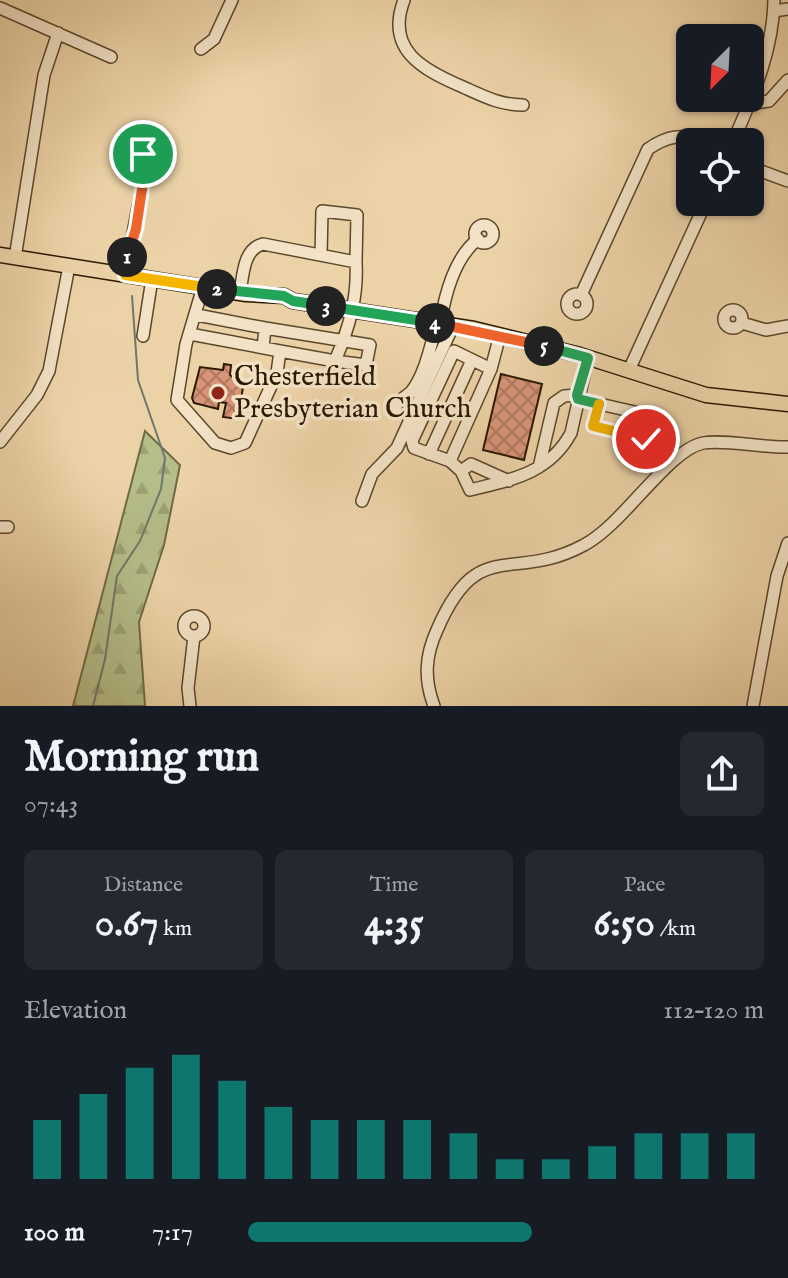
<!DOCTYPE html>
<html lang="en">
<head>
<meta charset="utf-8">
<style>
  :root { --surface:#171b24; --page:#242831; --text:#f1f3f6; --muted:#9ea1a6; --accent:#0f766e }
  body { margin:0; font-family:"IM FELL English",serif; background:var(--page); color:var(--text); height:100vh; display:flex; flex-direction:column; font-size:30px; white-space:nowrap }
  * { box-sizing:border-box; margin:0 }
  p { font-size:26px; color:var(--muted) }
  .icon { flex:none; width:44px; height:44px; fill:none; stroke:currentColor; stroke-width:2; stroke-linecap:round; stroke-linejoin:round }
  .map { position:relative; height:706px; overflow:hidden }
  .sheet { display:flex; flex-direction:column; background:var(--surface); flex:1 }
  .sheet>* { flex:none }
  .needle { width:52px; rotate:204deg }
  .controls { position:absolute; left:676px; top:24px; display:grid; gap:16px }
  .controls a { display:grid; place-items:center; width:88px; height:88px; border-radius:12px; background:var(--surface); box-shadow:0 2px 6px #0004; font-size:40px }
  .pin { position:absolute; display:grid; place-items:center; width:68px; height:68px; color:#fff; margin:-34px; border:4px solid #fff; border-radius:50%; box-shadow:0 2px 8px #0007 }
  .km { position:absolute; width:40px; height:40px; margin:-20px; border-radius:50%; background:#222; color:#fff; font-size:22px; line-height:40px; text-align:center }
  .round { display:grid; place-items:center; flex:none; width:84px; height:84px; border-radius:12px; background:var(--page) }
  .headline { display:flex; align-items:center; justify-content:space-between; height:136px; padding:0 24px }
  h1 { font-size:44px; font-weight:700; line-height:60px }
  .figures { display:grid; grid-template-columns:repeat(3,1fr); gap:12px; height:136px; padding:8px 24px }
  .figures div { display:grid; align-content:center; border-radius:12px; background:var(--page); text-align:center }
  .figures b { font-size:40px; font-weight:700 }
  .figures small { font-size:22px; font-weight:400 }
  .figures p { font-size:22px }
  .chart { height:224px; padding:16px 24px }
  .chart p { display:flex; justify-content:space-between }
  .chart svg { width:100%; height:144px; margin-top:8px; stroke:var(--accent); stroke-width:6 }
  ul { padding:0 24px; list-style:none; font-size:26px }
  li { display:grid; grid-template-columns:128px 96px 1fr; align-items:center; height:60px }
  li i { height:20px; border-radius:10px; background:var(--accent) }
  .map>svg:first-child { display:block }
</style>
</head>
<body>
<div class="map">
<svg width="788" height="706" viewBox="0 0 788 706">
  <defs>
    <pattern id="forest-firs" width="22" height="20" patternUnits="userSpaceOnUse" patternTransform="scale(2)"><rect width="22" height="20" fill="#b5bd89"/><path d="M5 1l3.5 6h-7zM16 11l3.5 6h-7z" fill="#9ca274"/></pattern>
    <pattern id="building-cross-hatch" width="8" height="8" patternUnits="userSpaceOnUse" patternTransform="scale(2)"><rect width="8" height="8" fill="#d89478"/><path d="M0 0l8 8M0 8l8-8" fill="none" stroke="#af7860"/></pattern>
  </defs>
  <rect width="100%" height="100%" fill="#ecd3a7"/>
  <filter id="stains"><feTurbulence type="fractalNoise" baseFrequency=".0025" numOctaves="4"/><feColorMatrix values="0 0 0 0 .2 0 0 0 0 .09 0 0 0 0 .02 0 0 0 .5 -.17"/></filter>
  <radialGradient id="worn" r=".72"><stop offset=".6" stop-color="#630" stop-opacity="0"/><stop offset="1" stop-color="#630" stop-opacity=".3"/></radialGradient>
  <path fill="url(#forest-firs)" stroke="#706a45" stroke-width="2" d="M145 431 180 465 164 545 139 622 145 706H73Z"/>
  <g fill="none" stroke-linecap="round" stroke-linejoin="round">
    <path stroke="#6e776b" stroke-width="2" d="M93 706 105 659 117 576 140 541 161 489 165 458 138 380 132 296"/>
  </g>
  <path fill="url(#building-cross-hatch)" stroke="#2a1801" stroke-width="2" d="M224 364 231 365 230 375 238 381V386L243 387 238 419 223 417 226 403 219 402 218 409 194 403 192 398 200 367 223 370Z
    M501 374 542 384 524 460 483 450Z"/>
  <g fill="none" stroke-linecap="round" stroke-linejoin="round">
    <g stroke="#5a472a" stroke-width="14">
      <path id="minor" d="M404 0C385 50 423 70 463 87 483 96 500 105 523 105
        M0 8 111 57
        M774 11 788 9
        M201 49 214 39 232 0
        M749 104 769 101 788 80
        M733 142C753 95 773 52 774 0
        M750 167 788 181
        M475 234a9 9 0 1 1 18 0a9 9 0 1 1-18 0Z
        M321 255 322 211 357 215 356 262
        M15 258 44 75 58 33
        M125 275 144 176 136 162 140 156 147 154 155 159 156 166 144 176
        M240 293C243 276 243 249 263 244L356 262C358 298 349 328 335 361L280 351
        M567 304a10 10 0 1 1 20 0a10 10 0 1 1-20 0Z
        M581 295 648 149C667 136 681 133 703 142
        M724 319a9 9 0 1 1 18 0a9 9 0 1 1-18 0Z
        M197 315 265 328
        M742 323 766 330 788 326
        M440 324C445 295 454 258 478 239
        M190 334 280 351 277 373 245 443 231 448 215 443 177 400 186 344 203 287
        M143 336 152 279
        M263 348 265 328 370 345 366 365 335 361
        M491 369 454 351 412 441 414 448 450 461 491 369 500 335
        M629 370 706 202
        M578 399 652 416 646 439 593 426 599 404
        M394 410C399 399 403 399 411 392 425 375 431 344 437 323
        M0 442 37 395 49 371 69 266
        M429 454 472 360
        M450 461 461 471 470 490C510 480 549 474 571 433L588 358
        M539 467 554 403 564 396 577 395
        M461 471 471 464 509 481
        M362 501 372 474 397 448 453 326
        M0 527H8
        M184 626a10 10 0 1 1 20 0a10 10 0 1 1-20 0Z
        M190 706 188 688 194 636
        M434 706C424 679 425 656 437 630 478 534 512 584 584 545 623 525 668 450 703 443 724 439 763 448 788 447
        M753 706 777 576 788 543"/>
    </g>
    <g stroke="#2a1801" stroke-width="17">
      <path id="major" d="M0 255 246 294 284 296 293 301 474 329 580 355 706 395 788 404"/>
    </g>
    <use href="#minor" stroke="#f3e2c6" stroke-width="11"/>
    <use href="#major" stroke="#ecd3a7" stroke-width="14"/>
  </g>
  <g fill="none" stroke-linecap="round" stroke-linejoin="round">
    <g stroke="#fff" stroke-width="16">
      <path id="split-1" d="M127 257 136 229 144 176 136 162 143 154"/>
    </g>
    <g stroke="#fff" stroke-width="16">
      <path id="split-2" d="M127 257 125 275 217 289"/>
    </g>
    <g stroke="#fff" stroke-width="16">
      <path id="split-3" d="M217 289 284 296 293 301 326 306"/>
    </g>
    <g stroke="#fff" stroke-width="16">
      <path id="split-4" d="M326 306 435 323"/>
    </g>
    <g stroke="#fff" stroke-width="16">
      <path id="split-5" d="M435 323 544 346"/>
    </g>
    <g stroke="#fff" stroke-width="16">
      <path id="split-6" d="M544 346 588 358 577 395 578 399 599 404"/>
    </g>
    <g stroke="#fff" stroke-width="16">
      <path id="split-7" d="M599 404 593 426 646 439"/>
    </g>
    <use href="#split-1" stroke="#f0652b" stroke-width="10"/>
    <use href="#split-2" stroke="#f5b400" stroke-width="10"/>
    <use href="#split-3" stroke="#22a559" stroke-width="10"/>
    <use href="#split-4" stroke="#22a559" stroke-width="10"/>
    <use href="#split-5" stroke="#f0652b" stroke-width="10"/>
    <use href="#split-6" stroke="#22a559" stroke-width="10"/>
    <use href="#split-7" stroke="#f5b400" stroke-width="10"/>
  </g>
  <circle fill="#8f2418" stroke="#f3e2c6" stroke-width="3" cx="218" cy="393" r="8"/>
  <g text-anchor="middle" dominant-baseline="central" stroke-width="7" stroke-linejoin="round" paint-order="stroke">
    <g font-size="28" fill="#2a1801" stroke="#f3e2c6" text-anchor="start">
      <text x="234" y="377">Chesterfield<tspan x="234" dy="32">Presbyterian Church</tspan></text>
    </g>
  </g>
  <rect width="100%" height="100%" filter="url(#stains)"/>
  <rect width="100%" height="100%" fill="url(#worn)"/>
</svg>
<div class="controls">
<a><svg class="needle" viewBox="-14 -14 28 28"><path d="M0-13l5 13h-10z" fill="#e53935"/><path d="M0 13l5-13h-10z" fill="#9ea1a6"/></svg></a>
<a><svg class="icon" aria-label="locate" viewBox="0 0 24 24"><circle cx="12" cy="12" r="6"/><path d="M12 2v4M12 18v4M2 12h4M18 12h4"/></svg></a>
</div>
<div class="pin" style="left:143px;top:154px;background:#1e9e55"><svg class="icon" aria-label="arrive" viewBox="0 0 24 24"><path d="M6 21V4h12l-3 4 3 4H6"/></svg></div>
<div class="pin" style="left:646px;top:439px;background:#d93025"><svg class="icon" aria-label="check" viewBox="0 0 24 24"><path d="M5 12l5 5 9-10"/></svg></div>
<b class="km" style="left:127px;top:257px">1</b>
<b class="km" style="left:217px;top:289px">2</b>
<b class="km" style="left:326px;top:306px">3</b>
<b class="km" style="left:435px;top:323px">4</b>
<b class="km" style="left:544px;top:346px">5</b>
</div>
<section class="sheet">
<div class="headline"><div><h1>Morning run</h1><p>07:43</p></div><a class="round"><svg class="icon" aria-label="share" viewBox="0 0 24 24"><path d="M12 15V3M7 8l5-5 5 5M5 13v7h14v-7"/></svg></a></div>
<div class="figures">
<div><p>Distance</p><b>0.67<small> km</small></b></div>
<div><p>Time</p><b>4:35</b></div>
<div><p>Pace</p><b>6:50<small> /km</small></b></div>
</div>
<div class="chart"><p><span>Elevation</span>112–120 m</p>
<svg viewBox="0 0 160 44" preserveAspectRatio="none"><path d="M5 44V26M15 44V18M25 44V10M35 44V6M45 44V14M55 44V22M65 44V26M75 44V26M85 44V26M95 44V30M105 44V38M115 44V38M125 44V34M135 44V30M145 44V30M155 44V30"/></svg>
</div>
<ul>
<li><b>100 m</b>7:17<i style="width:55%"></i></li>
</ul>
</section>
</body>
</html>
